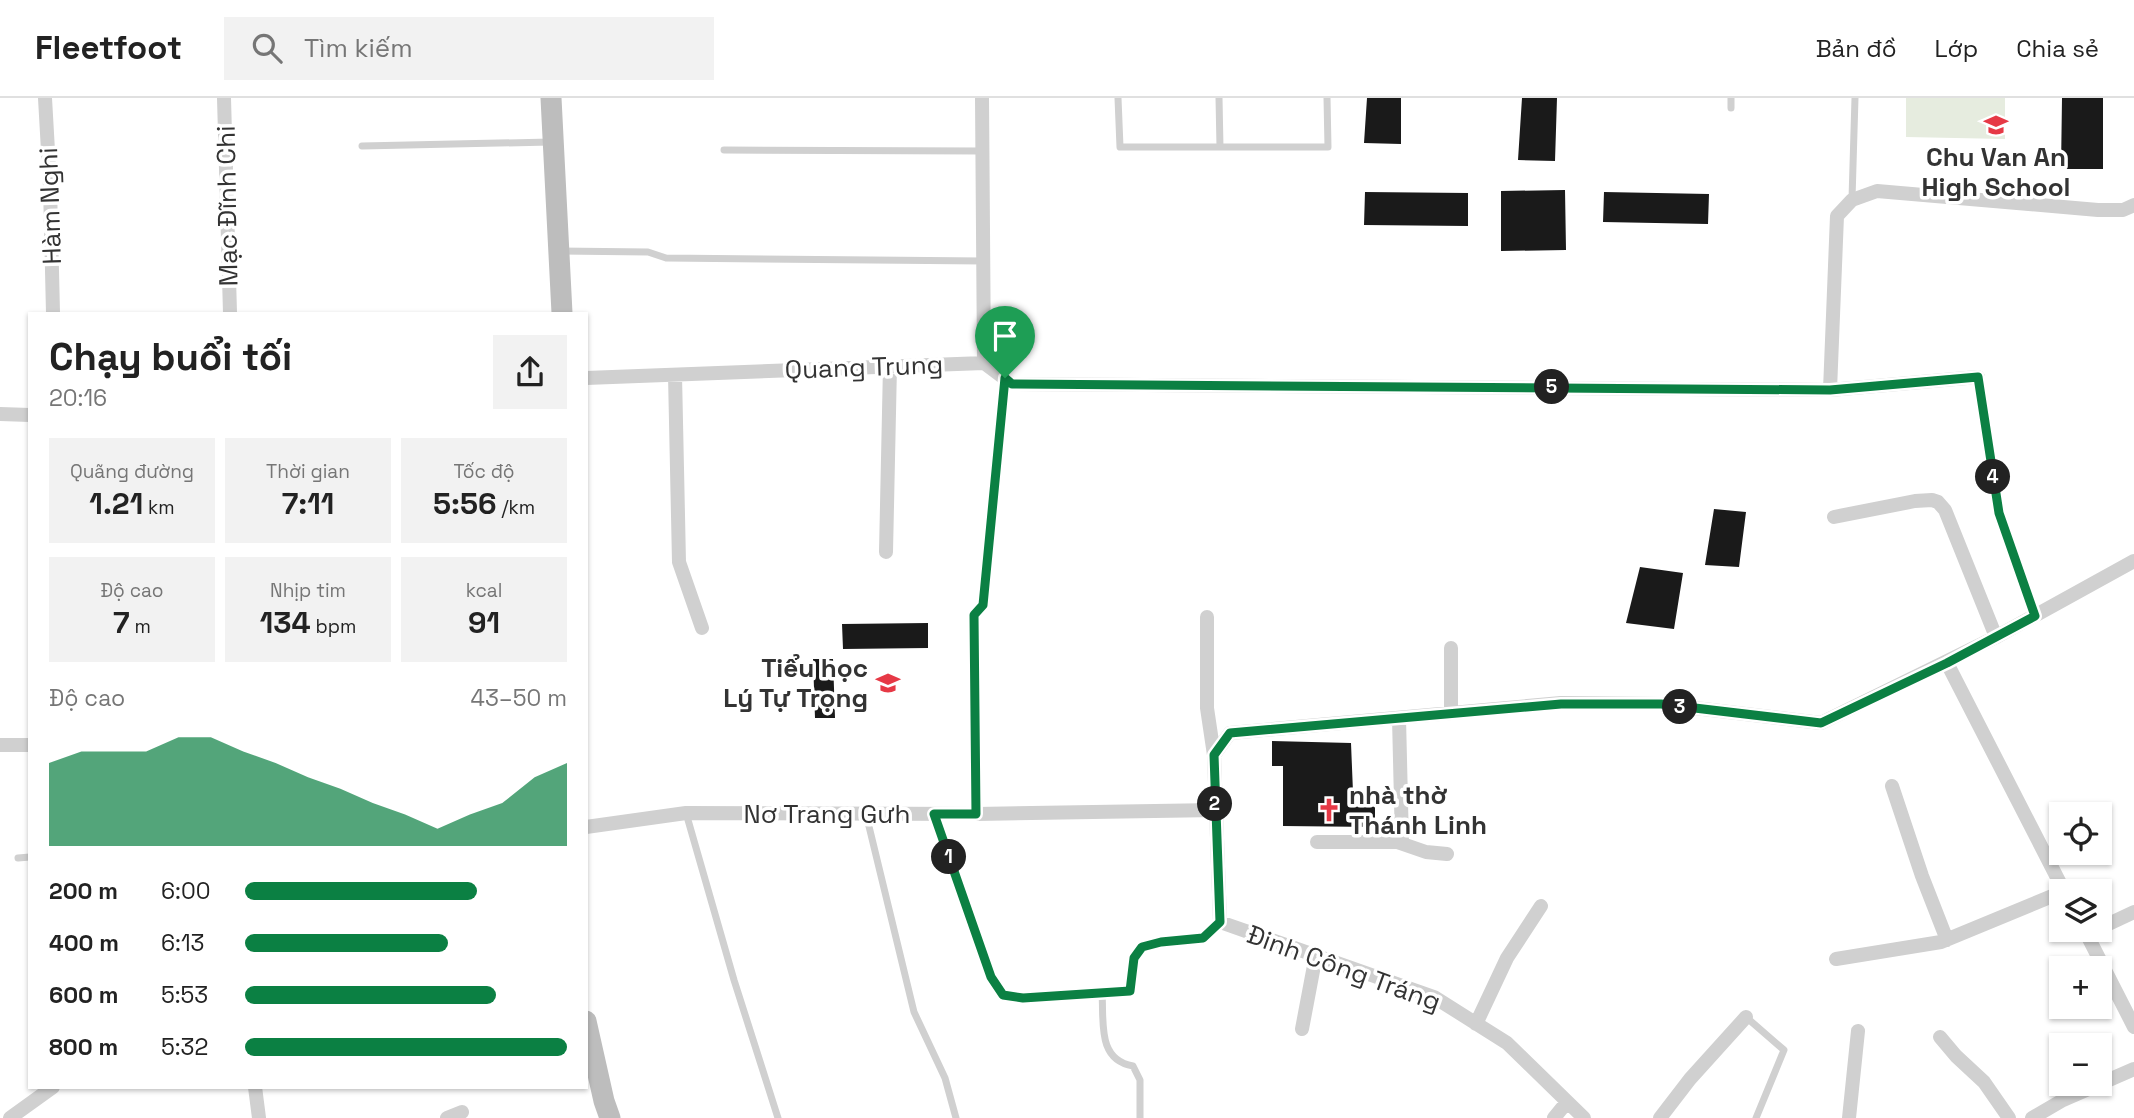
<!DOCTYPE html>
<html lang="vi">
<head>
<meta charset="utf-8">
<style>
  :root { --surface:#fff; --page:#f2f2f2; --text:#222; --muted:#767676; --line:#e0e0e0; --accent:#0b8043 }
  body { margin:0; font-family:"Space Grotesk",sans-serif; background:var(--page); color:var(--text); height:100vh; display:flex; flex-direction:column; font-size:26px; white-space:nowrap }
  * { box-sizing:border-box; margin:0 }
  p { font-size:23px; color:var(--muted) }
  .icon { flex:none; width:38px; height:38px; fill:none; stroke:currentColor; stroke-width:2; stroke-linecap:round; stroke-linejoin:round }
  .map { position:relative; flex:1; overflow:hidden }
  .side { position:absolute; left:28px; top:214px; width:560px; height:777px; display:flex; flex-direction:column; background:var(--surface); border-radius:0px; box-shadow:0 2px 5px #0004 }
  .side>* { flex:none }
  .tools { position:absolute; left:2049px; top:704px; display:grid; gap:14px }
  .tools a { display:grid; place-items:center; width:63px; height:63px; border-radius:0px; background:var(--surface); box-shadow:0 2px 5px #0004; font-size:35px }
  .pin { position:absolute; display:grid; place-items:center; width:60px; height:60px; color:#fff; margin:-72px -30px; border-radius:50% 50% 50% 0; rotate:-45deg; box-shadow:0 0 7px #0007 }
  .pin .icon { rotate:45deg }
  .km { position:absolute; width:35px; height:35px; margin:-18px; border-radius:50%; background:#222; color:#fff; font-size:19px; line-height:35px; text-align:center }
  .round { display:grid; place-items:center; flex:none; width:74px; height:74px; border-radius:0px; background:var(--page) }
  .headline { display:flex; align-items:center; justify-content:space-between; height:119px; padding:0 21px }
  h1 { font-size:38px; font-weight:800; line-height:52px }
  .stats { display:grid; grid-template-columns:repeat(3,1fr); gap:10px; height:119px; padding:7px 21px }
  .stats div { display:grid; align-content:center; border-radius:0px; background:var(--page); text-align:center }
  .stats b { font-size:30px; font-weight:800 }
  .stats small { font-size:19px; font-weight:400 }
  .stats p { font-size:19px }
  .chart { height:196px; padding:14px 21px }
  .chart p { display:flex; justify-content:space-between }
  .chart svg { width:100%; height:126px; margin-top:7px; fill:var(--accent); opacity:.7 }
  ul { padding:0 21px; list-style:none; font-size:23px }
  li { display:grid; grid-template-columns:112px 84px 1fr; align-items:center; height:52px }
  li i { height:18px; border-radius:9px; background:var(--accent) }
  header { display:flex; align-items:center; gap:42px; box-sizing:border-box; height:98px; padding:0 35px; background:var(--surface); border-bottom:2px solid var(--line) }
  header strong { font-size:33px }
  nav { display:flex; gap:38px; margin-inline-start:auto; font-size:24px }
  .search { width:490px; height:63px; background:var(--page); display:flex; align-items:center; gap:18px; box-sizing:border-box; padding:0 24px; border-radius:0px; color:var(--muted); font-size:26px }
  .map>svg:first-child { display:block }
</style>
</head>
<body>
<header>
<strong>Fleetfoot</strong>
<div class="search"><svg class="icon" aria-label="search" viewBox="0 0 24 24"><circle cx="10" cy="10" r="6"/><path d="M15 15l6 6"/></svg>Tìm kiếm</div>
<nav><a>Bản đồ</a><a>Lớp</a><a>Chia sẻ</a></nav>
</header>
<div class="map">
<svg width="2134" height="1020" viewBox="0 0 2134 1020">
  <rect width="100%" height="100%" fill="#fff"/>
  <path fill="#e6ecdf" d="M1906 0H2005V41L1906 39Z"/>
  <path fill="#1a1a1a" d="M1367 0H1401V46L1364 45Z
    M1522 0H1557L1555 63 1518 62Z
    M2062 0H2103V71H2061Z
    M1565 92 1566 152 1501 153V93Z
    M1365 94 1468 95V128L1364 127Z
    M1604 94 1709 96 1708 126 1603 124Z
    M1714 411 1746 414 1739 469 1705 467Z
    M1640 469 1683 475 1674 531 1626 525Z
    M928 525V550L843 551 842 526Z
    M813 561H833L835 620H815Z
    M1272 643 1351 645 1353 694 1375 695V729L1283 728V668H1272Z"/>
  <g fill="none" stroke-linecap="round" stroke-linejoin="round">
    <path stroke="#d0d0d0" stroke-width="7" d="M1118 0 1120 49H1328L1327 0
      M1219 0 1220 49
      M1731 10V0
      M362 48 550 44
      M724 52 982 53
      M1852 101 1855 0
      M560 153 648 154 666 160 983 163
      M1978 279 1999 415 2035 518
      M686 715 734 882 778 1020
      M866 716 914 914 945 980 956 1020
      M976 716 974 517 983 507 1005 281
      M934 717 991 879 1003 897 1023 900 1130 893 1134 860 1142 849 1161 844 1203 840 1220 824
      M18 760 30 759
      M1102 895C1104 924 1097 962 1133 968L1140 982V1020
      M1746 919 1784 952 1756 1020"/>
    <path stroke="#d0d0d0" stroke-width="14" d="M45 0 50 88 53 215
      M224 0 230 215
      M982 0 984 265
      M675 277 679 464 702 530
      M586 280 984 265 1012 286 1830 292 1837 118 1852 102 1877 93 2098 112H2123L2134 107
      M1830 292 1978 279
      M0 316 30 317
      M1834 419 1915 403 1932 402 1938 404 1945 412 1996 539
      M886 454 890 268
      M1207 519V610L1214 657
      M1947 565 2064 793
      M1451 615V550
      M1399 620 1402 745
      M0 647H30
      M1892 688 1922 778 1947 842
      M1216 712 1220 824 1434 899 1507 945 1584 1020
      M586 729 686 715 976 716 1216 712 1214 657 1230 635 1561 605 1661 606 1821 625 1996 539 2134 463
      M1317 744H1397L1426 754 1447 756
      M2100 830 2134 814
      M2084 831 2134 929
      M1836 861 1941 844 2062 794
      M1476 926 1507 860 1541 808
      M1302 931 1316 857
      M1940 939 1956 958 1984 984 2009 1020
      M255 989 259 1020
      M10 1020 53 989
      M447 1020 462 1014
      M1554 1020 1567 1004
      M1660 1020 1690 981 1746 919
      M1849 1020 1858 933
      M2032 1020 2063 1002 2134 971"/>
    <path stroke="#bdbdbd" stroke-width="21" d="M551 0 562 215
      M586 923 604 1003 610 1020"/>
  </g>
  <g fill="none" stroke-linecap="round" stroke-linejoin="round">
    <g stroke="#fff" stroke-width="14">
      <path id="route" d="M1978 279 1999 415 2035 518 1947 565 1821 625 1661 606H1561L1230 635 1214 657 1220 824 1203 840 1161 844 1142 849 1134 860 1130 893 1023 900 1003 897 991 879 934 716H976L974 517 983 507 1005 280 1012 286 1830 292Z"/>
    </g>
    <use href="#route" stroke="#0b8043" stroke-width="9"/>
  </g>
  <defs>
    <g id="school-bare" transform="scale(1.89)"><path d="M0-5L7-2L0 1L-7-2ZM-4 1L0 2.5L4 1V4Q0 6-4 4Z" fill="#e63946" stroke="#fff" stroke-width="2.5" paint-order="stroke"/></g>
    <g id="church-bare" transform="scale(1.89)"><path d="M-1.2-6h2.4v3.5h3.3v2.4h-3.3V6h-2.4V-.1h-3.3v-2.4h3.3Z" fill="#e63946" stroke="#fff" stroke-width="2.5" paint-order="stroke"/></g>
  </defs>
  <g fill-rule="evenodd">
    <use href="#school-bare" x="1996" y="27"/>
    <use href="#school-bare" x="888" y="585"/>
    <use href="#church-bare" x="1329" y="712"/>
  </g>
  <g text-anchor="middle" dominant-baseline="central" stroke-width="7" stroke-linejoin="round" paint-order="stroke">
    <g font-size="26" font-weight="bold" fill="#333" stroke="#fff">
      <text x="1996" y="59">Chu Van An<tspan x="1996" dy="30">High School</tspan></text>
      <text x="868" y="570" text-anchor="end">Tiểu học<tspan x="868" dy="30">Lý Tự Trọng</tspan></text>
      <text x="1349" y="697" text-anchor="start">nhà thờ<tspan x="1349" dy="30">Thánh Linh</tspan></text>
    </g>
    <g font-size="26" fill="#333" stroke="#fff">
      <text transform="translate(50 108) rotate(-92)">Hàm Nghi</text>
      <text transform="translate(227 108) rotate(-91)">Mạc Đĩnh Chi</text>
      <text transform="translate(864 269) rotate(-2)">Quang Trung</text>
      <text x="827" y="716">Nơ Trang Gưh</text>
      <text transform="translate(1344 870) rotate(20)">Đinh Công Tráng</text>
    </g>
  </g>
</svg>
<div class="tools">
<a><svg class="icon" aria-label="locate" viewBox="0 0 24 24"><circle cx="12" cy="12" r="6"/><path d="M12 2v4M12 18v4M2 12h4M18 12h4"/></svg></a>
<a><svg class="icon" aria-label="layers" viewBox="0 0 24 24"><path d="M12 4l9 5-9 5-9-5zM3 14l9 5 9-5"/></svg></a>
<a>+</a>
<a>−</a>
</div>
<div class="pin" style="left:1005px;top:280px;background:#1e9e55"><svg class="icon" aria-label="arrive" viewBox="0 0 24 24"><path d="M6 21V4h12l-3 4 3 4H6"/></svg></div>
<b class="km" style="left:949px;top:759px">1</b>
<b class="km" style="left:1215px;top:706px">2</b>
<b class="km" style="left:1680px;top:609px">3</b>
<b class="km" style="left:1993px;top:379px">4</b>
<b class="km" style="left:1552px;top:289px">5</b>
<section class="side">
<div class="headline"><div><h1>Chạy buổi tối</h1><p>20:16</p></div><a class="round"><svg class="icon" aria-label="share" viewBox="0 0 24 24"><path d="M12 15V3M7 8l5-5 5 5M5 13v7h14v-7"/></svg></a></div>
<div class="stats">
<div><p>Quãng đường</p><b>1.21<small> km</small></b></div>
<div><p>Thời gian</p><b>7:11</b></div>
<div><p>Tốc độ</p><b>5:56<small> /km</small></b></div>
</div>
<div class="stats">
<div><p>Độ cao</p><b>7<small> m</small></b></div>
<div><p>Nhịp tim</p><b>134<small> bpm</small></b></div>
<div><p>kcal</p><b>91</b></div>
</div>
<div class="chart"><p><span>Độ cao</span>43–50 m</p>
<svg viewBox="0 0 160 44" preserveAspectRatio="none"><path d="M0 44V15L10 11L20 11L30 11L40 6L50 6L60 11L70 15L80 20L90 24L100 29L110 33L120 38L130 33L140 29L150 20L160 15V44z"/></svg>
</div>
<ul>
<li><b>200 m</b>6:00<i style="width:72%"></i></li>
<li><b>400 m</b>6:13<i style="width:63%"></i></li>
<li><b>600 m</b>5:53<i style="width:78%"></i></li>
<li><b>800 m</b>5:32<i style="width:100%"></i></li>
</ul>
</section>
</div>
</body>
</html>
